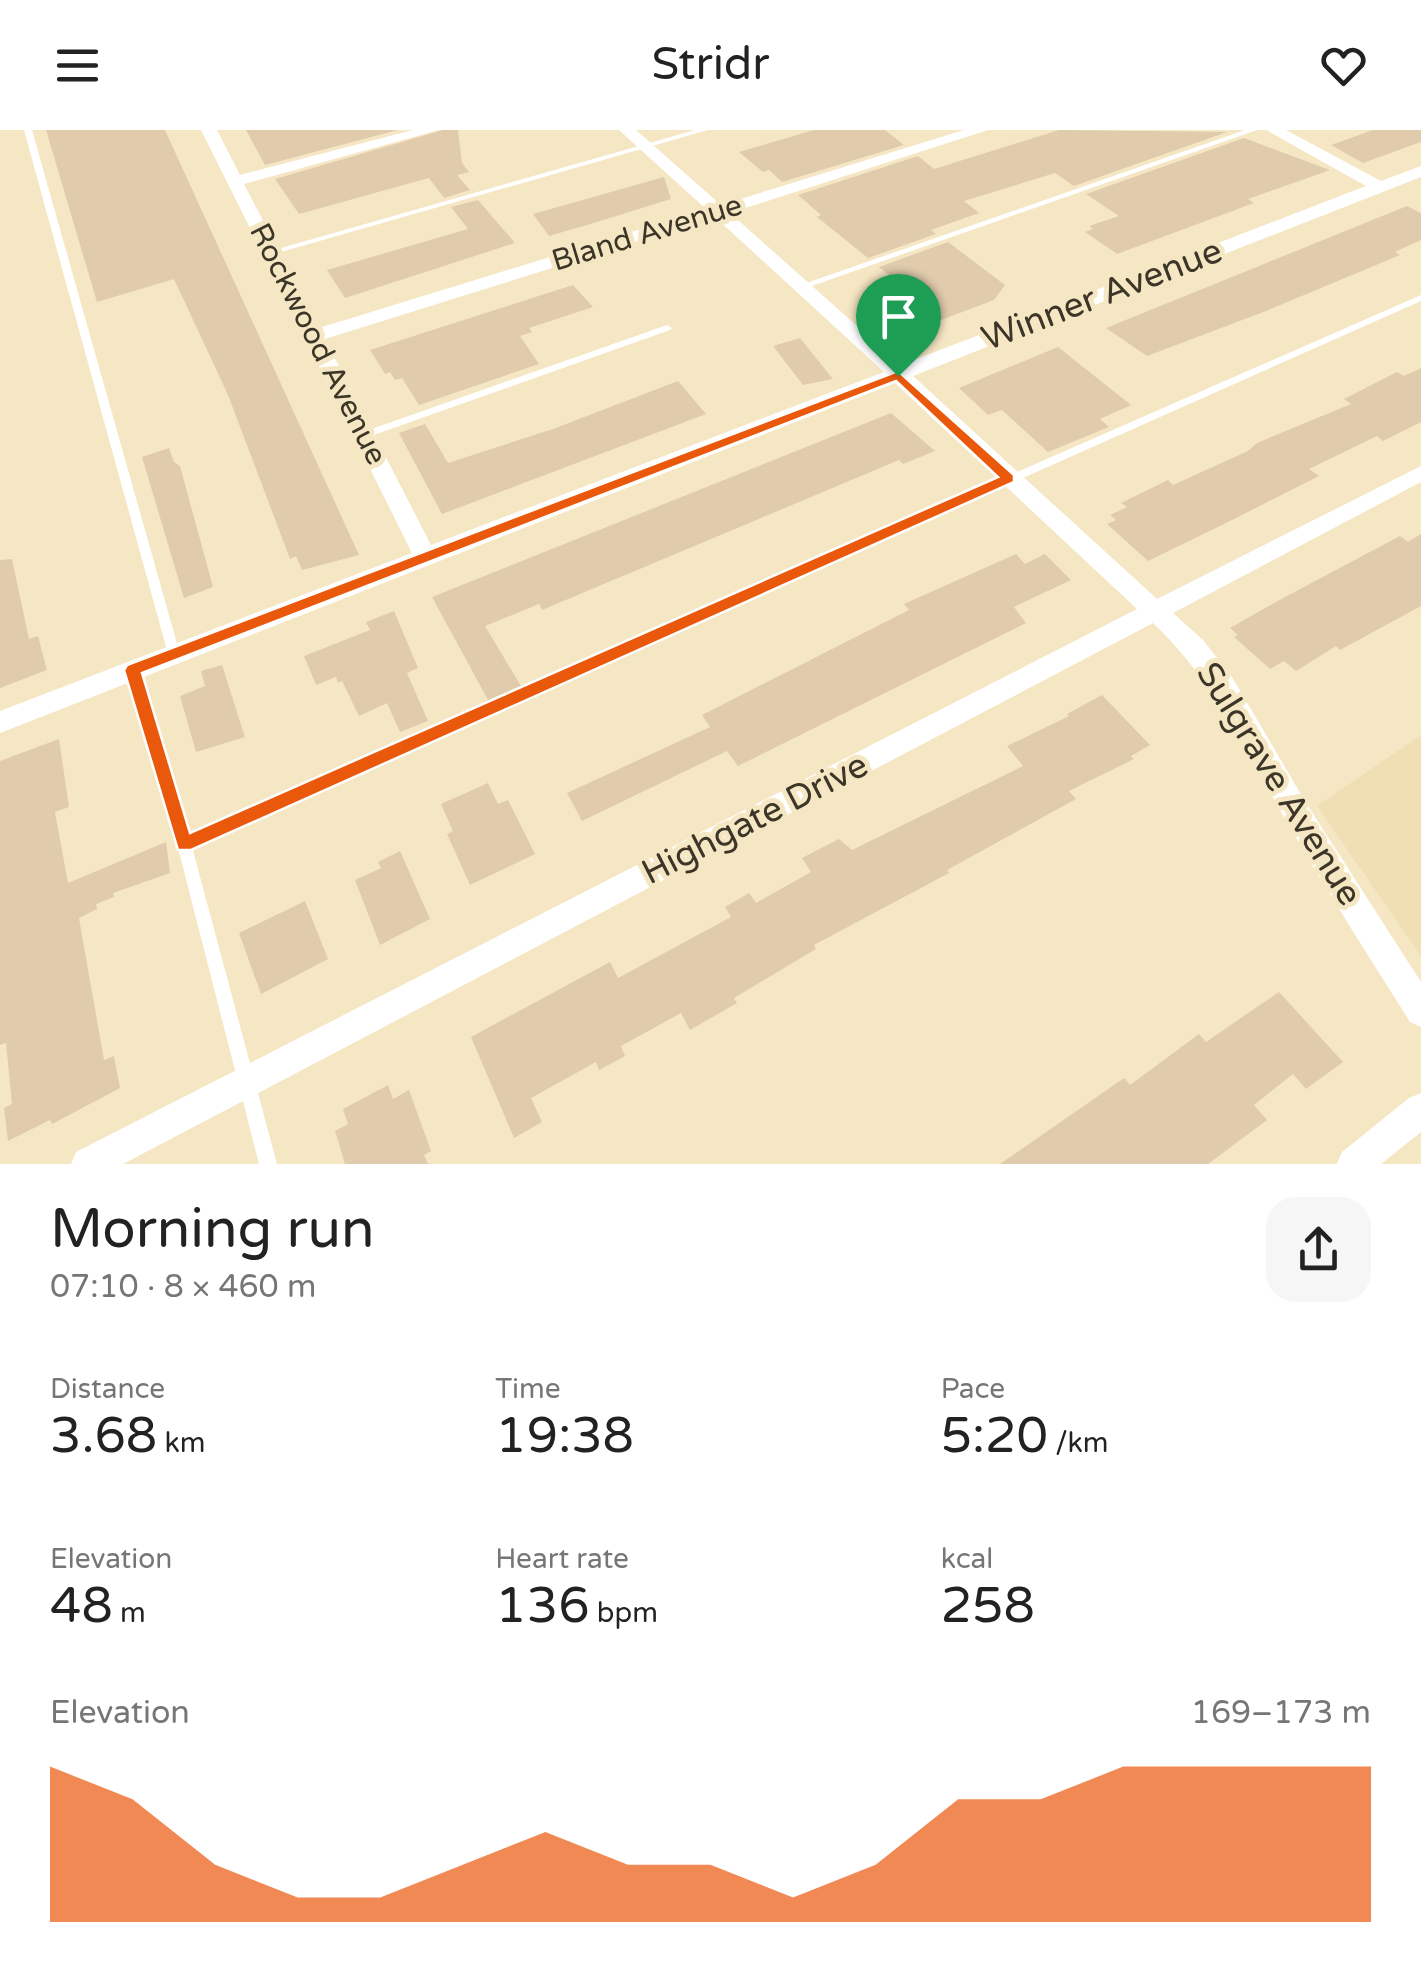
<!DOCTYPE html>
<html lang="en">
<head>
<meta charset="utf-8">
<style>
  :root { --surface:#fff; --page:#f6f6f6; --text:#222; --muted:#767676; --accent:#ea580c }
  body { margin:0; font-family:"Varela Round",sans-serif; background:var(--page); color:var(--text); height:100vh; display:flex; flex-direction:column; font-size:38px; white-space:nowrap }
  * { box-sizing:border-box; margin:0 }
  p { font-size:32px; color:var(--muted) }
  .icon { flex:none; width:55px; height:55px; fill:none; stroke:currentColor; stroke-width:2; stroke-linecap:round; stroke-linejoin:round }
  .map { position:relative; height:1034px; overflow:hidden }
  .details { display:flex; flex-direction:column; background:var(--surface); flex:1 }
  .details>* { flex:none }
  .pin { position:absolute; display:grid; place-items:center; width:85px; height:85px; color:#fff; margin:-102px -42px; border-radius:50% 50% 50% 0; rotate:-45deg; box-shadow:0 0 10px #0007 }
  .pin .icon { rotate:45deg }
  .round { display:grid; place-items:center; flex:none; width:105px; height:105px; border-radius:30px; background:var(--page) }
  .overview { display:flex; align-items:center; justify-content:space-between; height:170px; padding:0 50px }
  h1 { font-size:55px; font-weight:600; line-height:75px }
  .metrics { display:grid; grid-template-columns:repeat(3,1fr); gap:15px; height:170px; padding:10px 50px }
  .metrics div { display:grid; align-content:center }
  .metrics b { font-size:50px; font-weight:600 }
  .metrics small { font-size:28px; font-weight:400 }
  .metrics p { font-size:28px }
  .chart { height:280px; padding:20px 50px }
  .chart p { display:flex; justify-content:space-between }
  .chart svg { width:100%; height:180px; margin-top:10px; fill:var(--accent); opacity:.7 }
  header { display:flex; justify-content:space-between; align-items:center; height:130px; padding:0 50px; background:var(--surface); font-size:45px; font-weight:600 }
  .map>svg:first-child { display:block }
</style>
</head>
<body>
<header><svg class="icon" aria-label="menu" viewBox="0 0 24 24"><path d="M4 6h16M4 12h16M4 18h16"/></svg>Stridr<svg class="icon" aria-label="heart" viewBox="0 0 24 24"><path d="M12 20l-8-8c-3-5 5-10 8-4 3-6 11-1 8 4z"/></svg></header>
<div class="map">
<svg width="1421" height="1034" viewBox="0 0 1421 1034">
  <rect width="100%" height="100%" fill="#f6e7c4"/>
  <path fill="#f0deb4" d="M1421 605V826L1317 676Z"/>
  <path fill="#e0cbac" d="M46 0H165L359 425 302 440 296 426 290 429 228 265 174 149 97 172Z
    M246 0H398L265 35Z
    M443 0H458L462 33 469 42 457 45 470 60 444 68 429 48 299 84 275 49Z
    M814 0H885L904 15 782 52 769 40 763 42 739 22Z
    M1059 0 1227 2 1074 56 1055 43 964 71 979 83 931 100 936 104 868 128 817 87 821 85 798 65 918 26 934 39Z
    M1373 0H1421V12L1363 33 1331 15Z
    M1244 8 1330 40 1248 69 1254 73 1117 124 1085 102 1093 99 1089 96 1119 86 1086 64Z
    M664 47 671 69 597 92 549 106 533 84Z
    M478 70 515 113 345 168 327 140 468 99 451 77Z
    M1407 76 1421 83V110L1395 122 1400 125 1266 181 1147 226 1106 198Z
    M948 112 1005 155 994 170 909 202 885 182 919 169 879 137Z
    M573 155 593 177 529 198 532 202 520 206 539 234 419 275 402 248 395 250 390 242 385 244 370 220Z
    M800 208 833 249 803 255 773 216Z
    M1058 217 1131 275 1100 289 1109 297 1048 322 1002 280 988 285 959 258Z
    M1421 238V292L1383 311 1377 306 1309 339 1319 346 1224 394 1148 431 1107 394 1116 390 1110 385 1127 377 1121 373 1168 350 1173 355 1248 321 1257 313 1351 274 1344 269 1397 242 1404 246Z
    M678 251 706 284 442 384 399 303 425 294 448 333 553 299Z
    M891 283 935 321 903 334 899 330 542 480 539 474 485 496 521 556 488 570 432 467Z
    M169 318 174 332 180 336 213 457 184 468 142 327Z
    M1421 404V476L1340 520 1336 516 1296 541 1284 531 1270 539 1234 507 1238 505 1230 498 1285 467 1400 406 1408 412Z
    M1016 424 1025 434 1045 424 1071 450 1014 477 1026 493 738 636 727 621 582 691 567 663 710 597 702 585 909 480 904 474Z
    M12 429 29 509 38 506 47 540 0 558V430Z
    M394 481 418 538 407 543 428 591 400 602 387 573 359 586 342 551 338 553 336 547 316 555 304 526 370 500 366 492Z
    M222 535 245 607 196 622 180 566 205 556 201 541Z
    M1102 565 1150 615 1131 626 1134 629 1069 661 1076 669 947 740 949 743 814 815 816 819 734 868 737 873 690 900 681 883 621 916 625 926 599 940 596 932 531 968 542 992 514 1008 471 907 610 832 618 848 731 787 725 777 749 763 756 773 811 742 802 728 839 709 852 720 1023 636 1007 616 1069 586 1067 584Z
    M59 609 69 677 55 682 68 753 166 712 170 743 113 763 114 767 96 774 97 779 79 788 104 930 114 926 120 958 52 994 50 990 8 1011 4 978 12 974 6 913 0 915V631Z
    M488 653 498 674 508 670 535 724 470 755 447 704 453 701 441 674Z
    M400 721 430 789 380 815 355 750 381 738 378 732Z
    M305 771 328 829 261 864 239 803Z
    M1279 862 1343 932 1306 959 1293 944 1254 975 1267 990 1208 1034H1000L1124 948 1130 955 1199 904 1206 912Z
    M388 955 393 969 409 960 431 1021 424 1025 428 1034H345L335 1001 348 994 343 979Z"/>
  <g fill="none" stroke-linecap="round" stroke-linejoin="round">
    <path fill="#fff" fill-rule="evenodd" d="M24 0H32L180 524 178 528H170L168 524Z
      M695 0H708L274 124 267 122Z
      M1245 0H1257L806 158H800L798 156Z
      M1421 165V171L192 717 277 1034H259L177 714 127 539 129 535H137L139 539 189 705Z
      M667 195 672 198 670 200 368 307 364 309 359 305 360 303Z"/>
    <path fill="#fff" fill-rule="evenodd" d="M201 0H217L240 45 413 0H439L244 54 319 198 706 79 619 0H636L721 75 964 0H988L730 83 901 235 1366 56 1266 0H1286L1381 51 1421 36V47L913 246 1157 469 1421 336V352L1173 483 1203 510 1232 547 1306 673 1421 852V897L1410 892C1368 825 1325 758 1285 689 1244 617 1214 551 1153 493L123 1034H71L76 1022 1137 479 895 253 0 603V581L412 423ZM715 87 884 242 431 415 325 209Z
      M1421 963V1002L1381 1034H1337L1342 1022 1409 968Z"/>
  </g>
  <path fill="#ea580c" stroke="#fff" stroke-width="2.5" fill-rule="evenodd" d="M898 241 1014 345V352L191 720H178L124 540 127 535ZM896 251 998 347 190 703 142 543Z"/>
  <g text-anchor="middle" dominant-baseline="central" stroke-width="10" stroke-linejoin="round" paint-order="stroke">
    <g font-size="30" fill="#3c3628" stroke="#f6e7c4">
      <text transform="translate(647 103) rotate(-17)">Bland Avenue</text>
      <text transform="translate(318 214) rotate(63)">Rockwood Avenue</text>
    </g>
    <g font-size="35" fill="#3c3628" stroke="#f6e7c4">
      <text transform="translate(1102 165) rotate(-21)">Winner Avenue</text>
      <text transform="translate(1279 654) rotate(58)">Sulgrave Avenue</text>
      <text transform="translate(755 689) rotate(-27)">Highgate Drive</text>
    </g>
  </g>
</svg>
<div class="pin" style="left:898px;top:246px;background:#1e9e55"><svg class="icon" aria-label="arrive" viewBox="0 0 24 24"><path d="M6 21V4h12l-3 4 3 4H6"/></svg></div>
</div>
<section class="details">
<div class="overview"><div><h1>Morning run</h1><p>07:10 · 8 × 460 m</p></div><a class="round"><svg class="icon" aria-label="share" viewBox="0 0 24 24"><path d="M12 15V3M7 8l5-5 5 5M5 13v7h14v-7"/></svg></a></div>
<div class="metrics">
<div><p>Distance</p><b>3.68<small> km</small></b></div>
<div><p>Time</p><b>19:38</b></div>
<div><p>Pace</p><b>5:20<small> /km</small></b></div>
</div>
<div class="metrics">
<div><p>Elevation</p><b>48<small> m</small></b></div>
<div><p>Heart rate</p><b>136<small> bpm</small></b></div>
<div><p>kcal</p><b>258</b></div>
</div>
<div class="chart"><p><span>Elevation</span>169–173 m</p>
<svg viewBox="0 0 160 44" preserveAspectRatio="none"><path d="M0 44V6L10 14L20 30L30 38L40 38L50 30L60 22L70 30L80 30L90 38L100 30L110 14L120 14L130 6L140 6L150 6L160 6V44z"/></svg>
</div>
</section>
</body>
</html>
